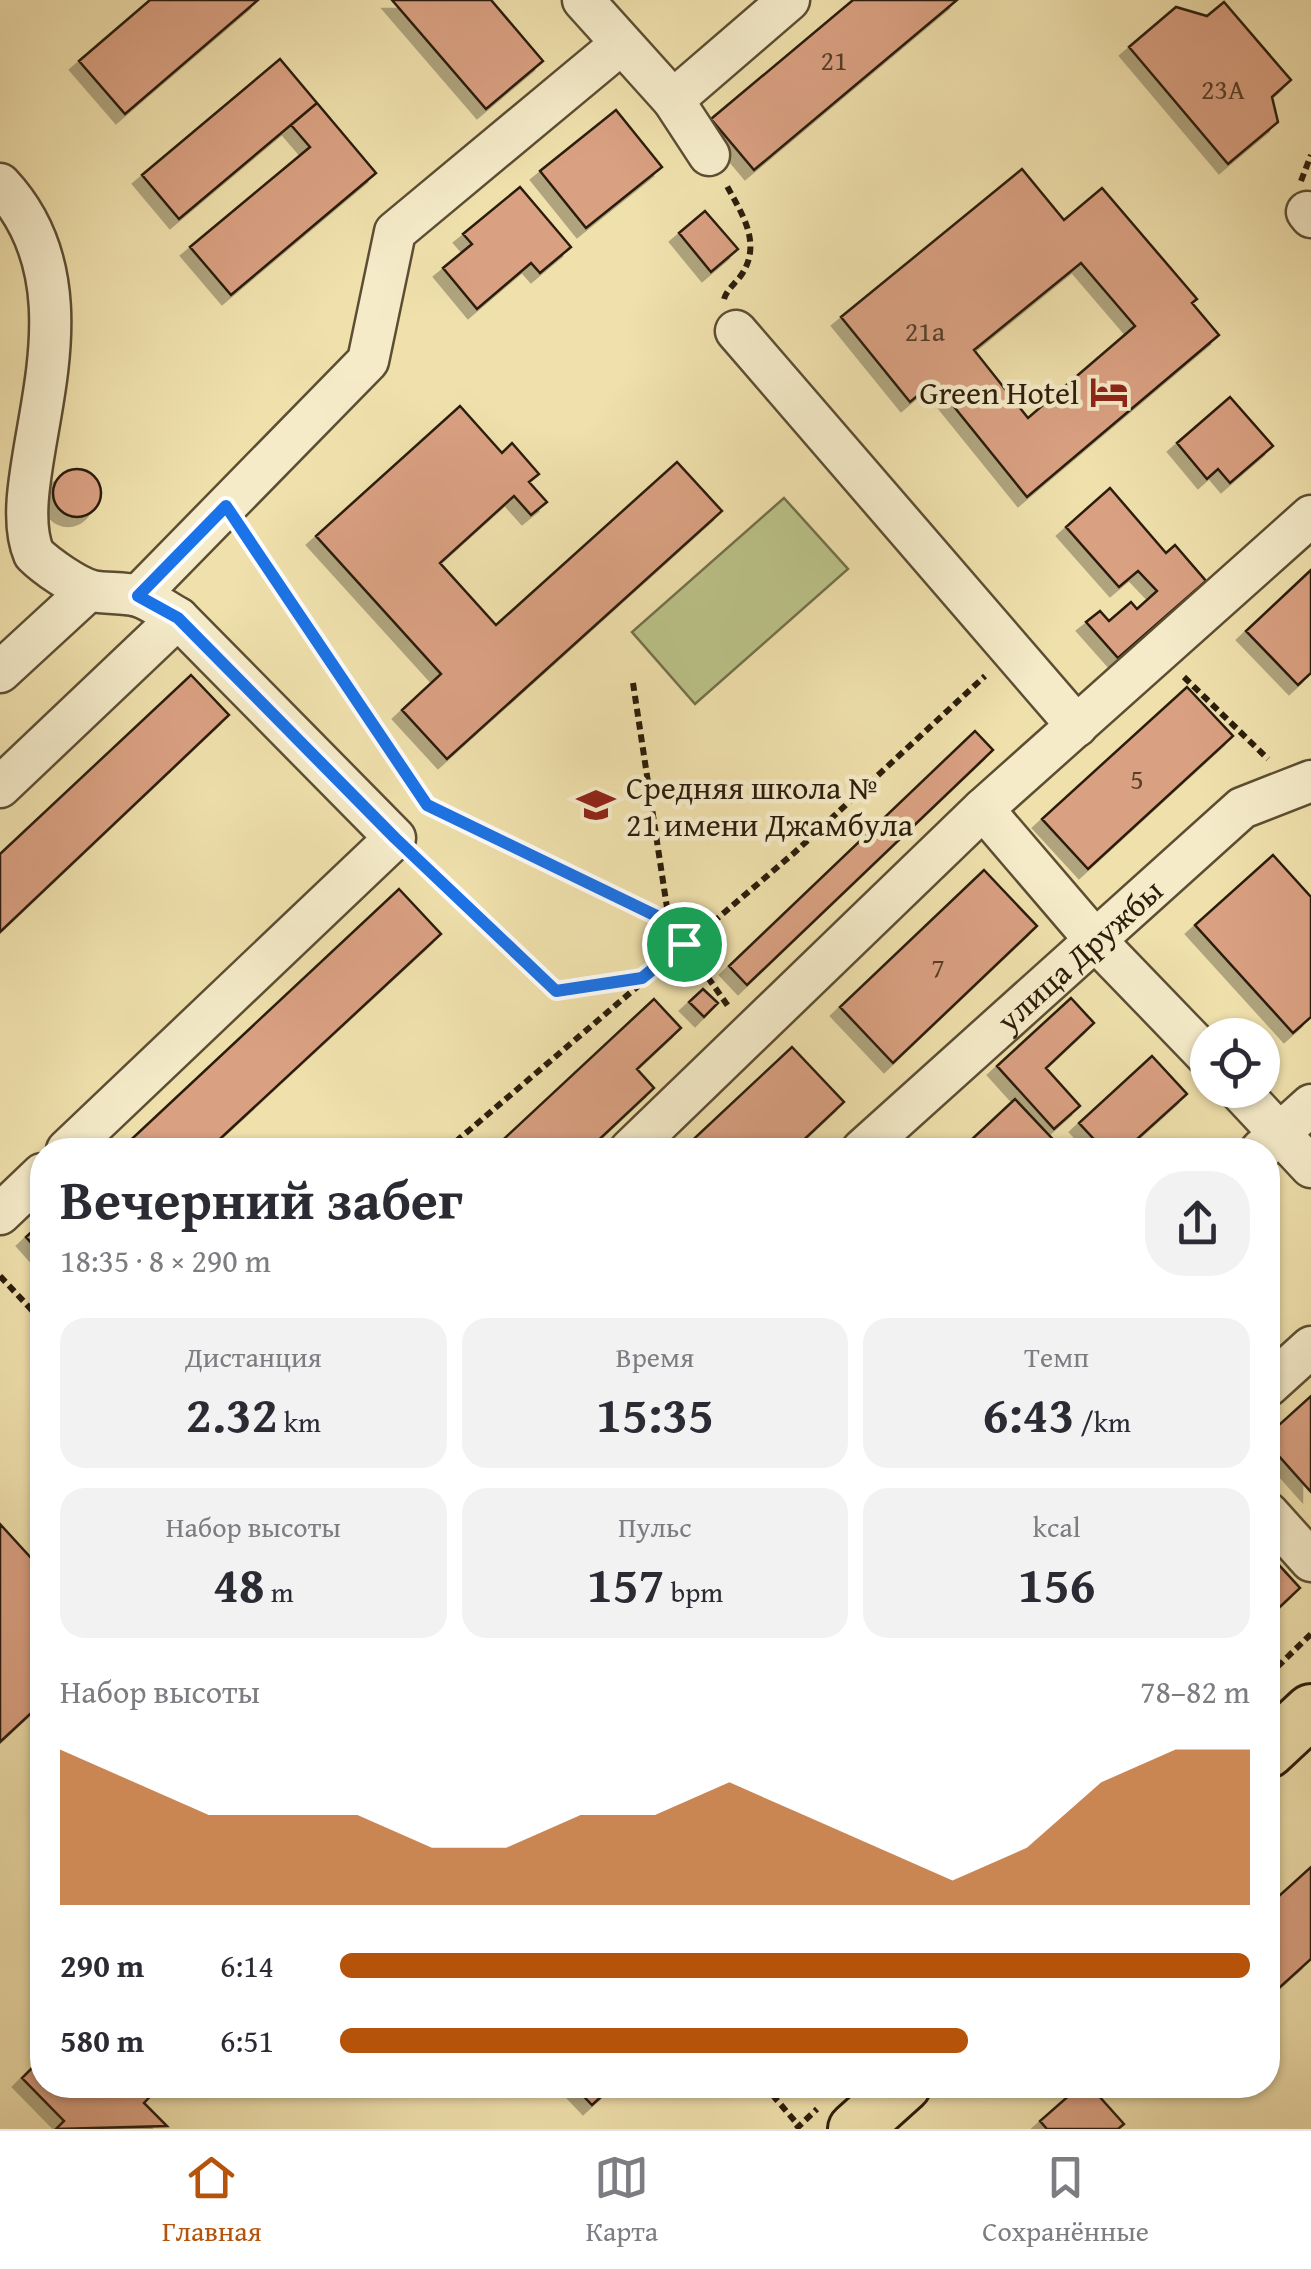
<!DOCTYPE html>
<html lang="ru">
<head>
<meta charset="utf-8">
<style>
  :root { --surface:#fff; --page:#f2f2f3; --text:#2b2b33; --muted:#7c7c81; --line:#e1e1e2; --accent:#b45309 }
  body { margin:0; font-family:"Gentium Book Plus",serif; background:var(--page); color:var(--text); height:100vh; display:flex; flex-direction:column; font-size:38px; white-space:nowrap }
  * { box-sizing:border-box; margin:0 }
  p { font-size:32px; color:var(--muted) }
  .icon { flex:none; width:55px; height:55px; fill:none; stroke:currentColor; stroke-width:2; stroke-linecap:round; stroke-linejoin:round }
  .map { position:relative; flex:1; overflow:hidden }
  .panel { position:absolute; left:30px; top:1138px; width:1250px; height:960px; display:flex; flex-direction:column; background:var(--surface); border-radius:40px; box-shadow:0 2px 8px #0004 }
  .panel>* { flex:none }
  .fabs { position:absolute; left:1190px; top:1018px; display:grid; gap:20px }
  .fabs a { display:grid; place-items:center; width:90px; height:90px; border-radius:50%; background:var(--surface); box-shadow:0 2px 8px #0004; font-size:50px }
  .pin { position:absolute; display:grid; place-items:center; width:85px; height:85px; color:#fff; margin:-42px; border:5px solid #fff; border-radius:50%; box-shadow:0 2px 10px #0007 }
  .round { display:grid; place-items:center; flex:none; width:105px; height:105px; border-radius:40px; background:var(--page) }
  .head { display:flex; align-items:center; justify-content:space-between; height:170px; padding:0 30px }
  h1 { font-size:55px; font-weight:800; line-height:75px }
  .stats { display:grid; grid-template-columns:repeat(3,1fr); gap:15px; height:170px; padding:10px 30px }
  .stats div { display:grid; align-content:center; border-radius:25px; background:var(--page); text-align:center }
  .stats b { font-size:50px; font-weight:800 }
  .stats small { font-size:28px; font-weight:400 }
  .stats p { font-size:28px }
  .chart { height:280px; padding:20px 30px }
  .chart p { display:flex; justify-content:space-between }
  .chart svg { width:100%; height:180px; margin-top:10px; fill:var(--accent); opacity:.7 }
  ul { padding:0 30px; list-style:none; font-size:32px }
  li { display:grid; grid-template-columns:160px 120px 1fr; align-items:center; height:75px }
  li i { height:25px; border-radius:12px; background:var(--accent) }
  .tab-bar { display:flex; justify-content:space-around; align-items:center; height:140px; border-top:2px solid var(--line); background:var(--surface); font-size:28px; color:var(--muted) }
  .tab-bar a { display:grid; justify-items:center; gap:5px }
  .tab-bar .active { color:var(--accent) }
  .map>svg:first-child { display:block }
</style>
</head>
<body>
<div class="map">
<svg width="1311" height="2129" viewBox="0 0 1311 2129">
  <defs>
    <filter id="shadow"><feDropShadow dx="-9" dy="9" stdDeviation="0" flood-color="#0004"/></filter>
  </defs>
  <rect width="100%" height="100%" fill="#efe0ac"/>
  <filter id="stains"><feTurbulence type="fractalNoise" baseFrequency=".002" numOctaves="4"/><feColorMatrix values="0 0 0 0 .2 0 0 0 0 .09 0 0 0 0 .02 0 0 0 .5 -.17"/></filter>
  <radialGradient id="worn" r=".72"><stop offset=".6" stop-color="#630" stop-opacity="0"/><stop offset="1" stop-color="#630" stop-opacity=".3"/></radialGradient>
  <path fill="#bac288" stroke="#72704a" stroke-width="2.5" d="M784 498 848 569 695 704 632 632Z"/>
  <path fill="#d9a081" stroke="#2b1d0b" stroke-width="2.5" fill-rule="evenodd" filter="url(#shadow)" d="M150 0H258L125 114 79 61Z
    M392 0H491L543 61 486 109Z
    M853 0H957L754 170 711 119Z
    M1224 2 1291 80 1272 97 1278 122 1228 164 1129 47 1176 7 1207 16Z
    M280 59 317 103 179 219 142 175Z
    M317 103 376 173 231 295 190 247 310 147 291 125Z
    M616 110 662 167 586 228 540 171Z
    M1022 169 1064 220 1102 188 1197 299 1192 303 1219 335 1027 497 934 382 910 402 841 317ZM1081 263 1135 326 1028 418 974 350Z
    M520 187 571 247 540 273 531 263 477 309 443 268 472 244 463 234Z
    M705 211 738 249 711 272 679 233Z
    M1230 397 1273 446 1230 483 1218 469 1207 479 1177 443Z
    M460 406 502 453 512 443 539 474 529 482 547 502 531 515 514 496 440 563 496 625 677 462 722 511 447 759 402 710 441 674 316 536Z
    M53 493a24 24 0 1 1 48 0a24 24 0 1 1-48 0Z
    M1110 488 1166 553 1175 545 1206 581 1118 658 1086 622 1100 611 1109 621 1131 602 1137 609 1157 591 1138 571 1119 587 1066 527Z
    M1311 570V673L1298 685 1246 631Z
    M191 675 229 715 0 932V854Z
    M1187 687 1233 736 1088 869 1042 819Z
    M975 731 993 750 747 985 729 966Z
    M1273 855 1311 897V1017L1293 1033 1195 925Z
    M984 870 1037 926 893 1063 840 1007Z
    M399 889 441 934 208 1150H120Z
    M703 989 718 1003 704 1017 689 1002Z
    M1071 998 1094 1023 1046 1068 1080 1106 1054 1129 997 1066Z
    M654 999 681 1028 637 1069 654 1088 588 1150H492Z
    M792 1047 844 1102 793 1150H682Z
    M1152 1056 1187 1094 1125 1150H1104L1079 1123Z
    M1015 1099 1063 1150H979L970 1141Z
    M42 1222V1255L26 1237Z
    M1311 1396V1492L1268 1444V1435Z
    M0 1524 42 1570V1703L0 1742Z
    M1268 1553 1300 1588 1268 1618Z
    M1311 1867V1959L1268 1998V1906Z
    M42 2058V2085H161L144 2103 167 2126 56 2129 64 2121 22 2078Z
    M573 2085H614L592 2105Z
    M1081 2085H1089L1124 2124 1118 2129H1047L1040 2121Z"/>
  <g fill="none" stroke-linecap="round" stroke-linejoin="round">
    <g stroke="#5c4e33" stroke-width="45">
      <g id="minor">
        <path d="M583 0 673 100 789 0"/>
        <path d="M673 100 709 155"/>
        <path d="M0 184C110 301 0 475 34 554 46 566 76 587 92 591 107 594 123 592 138 596 151 600 165 611 178 618L395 838 67 1150"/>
        <path d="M1307 212 1311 217"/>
        <path d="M736 331 1077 726"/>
        <path d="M138 596 368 361 395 232 621 44"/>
        <path d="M0 672 88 591"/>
        <path d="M0 787 178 618"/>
        <path d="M983 809 1096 941 1208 1057"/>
        <path d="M1239 1090 1311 1167"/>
        <path d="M630 1150 983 809 1311 516"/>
        <path id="s1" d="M862 1150 1242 808 1311 781"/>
        <path d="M1261 1150 1311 1105"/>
        <path d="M0 1214 42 1174"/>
        <path d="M1268 1386 1311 1347"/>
        <path d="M1268 1513 1311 1561"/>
      </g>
    </g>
    <g stroke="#2b1d0b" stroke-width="58">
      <path id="major" d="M1268 1751 1311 1711
        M855 2129 904 2085"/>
    </g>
    <path stroke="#2b1d0b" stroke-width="6" stroke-dasharray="8 5" stroke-linecap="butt" d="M1301 181 1311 155
      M724 299C727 289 736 283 742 274 762 243 742 214 727 186
      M245 534 427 805 669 922 728 1006
      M1184 677 1268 759
      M633 683 669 921
      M421 862 556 991 641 978
      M446 1150 794 853 985 676
      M0 1276 42 1321
      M1268 1676 1311 1634
      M764 2085 799 2126
      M796 2129 817 2109"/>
    <use href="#minor" stroke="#f5ebc9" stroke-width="40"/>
    <use href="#major" stroke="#efe0ac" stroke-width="52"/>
  </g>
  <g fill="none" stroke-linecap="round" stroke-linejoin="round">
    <g stroke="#fff" stroke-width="20">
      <path id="route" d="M226 506 427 805 669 922 684 944 642 978 556 991 395 838 178 618 138 596Z"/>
    </g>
    <use href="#route" stroke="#1a73e8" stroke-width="12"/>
  </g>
  <defs>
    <g id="hotel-bare" transform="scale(3)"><path d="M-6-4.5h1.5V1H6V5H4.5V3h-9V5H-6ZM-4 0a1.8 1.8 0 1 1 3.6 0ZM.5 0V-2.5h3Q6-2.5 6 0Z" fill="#8f2418" stroke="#f5ebc9" stroke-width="2.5" paint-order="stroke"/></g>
    <g id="school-bare" transform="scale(3)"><path d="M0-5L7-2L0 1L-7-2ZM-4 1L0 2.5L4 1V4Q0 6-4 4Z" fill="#8f2418" stroke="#f5ebc9" stroke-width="2.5" paint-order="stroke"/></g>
  </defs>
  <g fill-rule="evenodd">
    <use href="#hotel-bare" x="1109" y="392"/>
    <use href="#school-bare" x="596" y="805"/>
  </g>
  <g text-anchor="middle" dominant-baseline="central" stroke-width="9" stroke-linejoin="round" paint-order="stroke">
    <g font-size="28" fill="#563e28">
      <text x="834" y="59">21</text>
      <text x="1223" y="88">23А</text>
      <text x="925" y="330">21а</text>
      <text x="1137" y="778">5</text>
      <text x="938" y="966">7</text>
    </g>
    <g font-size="32" fill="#2b1d0b" stroke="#f5ebc9" text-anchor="end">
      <text x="1079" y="392">Green Hotel</text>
      <text x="626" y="787" text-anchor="start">Средняя школа №<tspan x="626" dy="37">21 имени Джамбула</tspan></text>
    </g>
    <g font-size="32" fill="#2b1d0b" stroke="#f5ebc9">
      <text stroke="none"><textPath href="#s1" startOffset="292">улица Дружбы</textPath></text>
    </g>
  </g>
  <rect width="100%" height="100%" filter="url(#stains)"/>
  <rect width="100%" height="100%" fill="url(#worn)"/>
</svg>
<div class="fabs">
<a><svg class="icon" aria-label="locate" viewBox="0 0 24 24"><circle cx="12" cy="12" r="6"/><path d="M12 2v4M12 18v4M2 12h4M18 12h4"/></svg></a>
</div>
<div class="pin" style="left:684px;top:944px;background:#1e9e55"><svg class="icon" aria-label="arrive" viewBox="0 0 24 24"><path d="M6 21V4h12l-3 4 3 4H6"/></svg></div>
<section class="panel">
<div class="head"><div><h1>Вечерний забег</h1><p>18:35 · 8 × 290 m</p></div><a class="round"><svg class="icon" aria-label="share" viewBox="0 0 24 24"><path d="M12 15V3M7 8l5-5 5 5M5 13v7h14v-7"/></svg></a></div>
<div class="stats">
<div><p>Дистанция</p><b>2.32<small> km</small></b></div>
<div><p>Время</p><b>15:35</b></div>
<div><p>Темп</p><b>6:43<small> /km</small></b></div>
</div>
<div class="stats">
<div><p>Набор высоты</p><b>48<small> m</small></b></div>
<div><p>Пульс</p><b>157<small> bpm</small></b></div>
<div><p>kcal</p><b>156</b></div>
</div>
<div class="chart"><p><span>Набор высоты</span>78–82 m</p>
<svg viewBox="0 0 160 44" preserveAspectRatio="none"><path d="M0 44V6L10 14L20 22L30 22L40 22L50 30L60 30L70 22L80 22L90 14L100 22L110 30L120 38L130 30L140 14L150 6L160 6V44z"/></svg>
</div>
<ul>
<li><b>290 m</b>6:14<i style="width:100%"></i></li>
<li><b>580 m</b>6:51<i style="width:69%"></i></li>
</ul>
</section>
</div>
<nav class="tab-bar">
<a class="active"><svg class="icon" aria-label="home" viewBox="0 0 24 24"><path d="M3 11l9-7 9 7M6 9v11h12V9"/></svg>Главная</a>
<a><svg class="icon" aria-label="map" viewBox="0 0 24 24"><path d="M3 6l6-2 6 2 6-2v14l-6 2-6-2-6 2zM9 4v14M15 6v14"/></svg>Карта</a>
<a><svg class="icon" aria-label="saved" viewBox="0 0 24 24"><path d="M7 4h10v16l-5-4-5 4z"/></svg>Сохранённые</a>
</nav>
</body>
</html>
